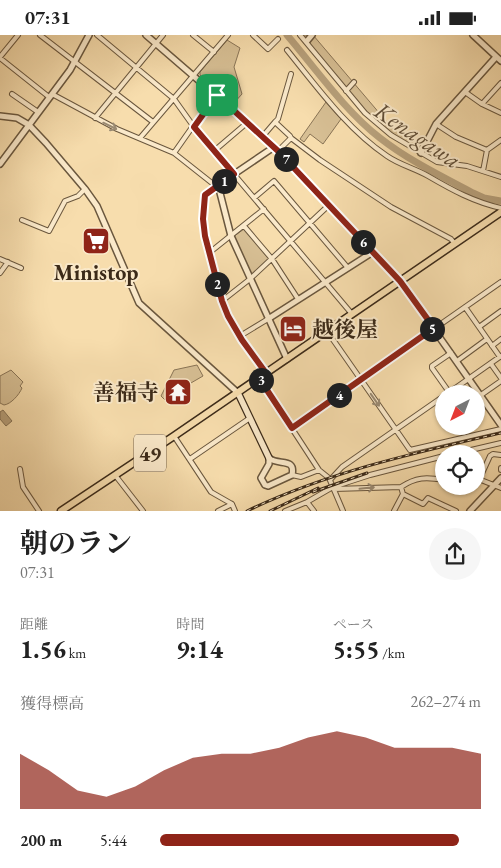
<!DOCTYPE html>
<html lang="ja">
<head>
<meta charset="utf-8">
<style>
  :root { --surface:#fff; --page:#f6f6f6; --text:#222; --muted:#767676; --accent:#8f2418 }
  body { margin:0; font-family:"EB Garamond","Noto Serif JP",serif; background:var(--page); color:var(--text); height:100vh; display:flex; flex-direction:column; font-size:19px; white-space:nowrap }
  * { box-sizing:border-box; margin:0 }
  p { font-size:16px; color:var(--muted) }
  .icon { flex:none; width:28px; height:28px; fill:none; stroke:currentColor; stroke-width:2; stroke-linecap:round; stroke-linejoin:round }
  .map { position:relative; height:476px; overflow:hidden }
  .details { display:flex; flex-direction:column; background:var(--surface); flex:1 }
  .details>* { flex:none }
  .needle { width:32px; rotate:222deg }
  .controls { position:absolute; left:435px; top:350px; display:grid; gap:10px }
  .controls a { display:grid; place-items:center; width:50px; height:50px; border-radius:50%; background:var(--surface); box-shadow:0 1px 4px #0004; font-size:25px }
  .pin { position:absolute; display:grid; place-items:center; width:42px; height:42px; color:#fff; margin:-21px; border-radius:10px; box-shadow:0 2px 8px #0006 }
  .km { position:absolute; width:25px; height:25px; margin:-12px; border-radius:50%; background:#222; color:#fff; font-size:14px; line-height:25px; text-align:center }
  .round { display:grid; place-items:center; flex:none; width:52px; height:52px; border-radius:26px; background:var(--page) }
  .headline { display:flex; align-items:center; justify-content:space-between; height:85px; padding:0 20px }
  h1 { font-size:28px; font-weight:700; line-height:38px }
  .stats { display:grid; grid-template-columns:repeat(3,1fr); gap:8px; height:85px; padding:5px 20px }
  .stats div { display:grid; align-content:center }
  .stats b { font-size:25px; font-weight:700 }
  .stats small { font-size:14px; font-weight:400 }
  .stats p { font-size:14px }
  .chart { height:140px; padding:10px 20px }
  .chart p { display:flex; justify-content:space-between }
  .chart svg { width:100%; height:90px; margin-top:5px; fill:var(--accent); opacity:.7 }
  ul { padding:0 20px; list-style:none; font-size:16px }
  li { display:grid; grid-template-columns:80px 60px 1fr; align-items:center; height:38px }
  li i { height:12px; border-radius:6px; background:var(--accent) }
  .status { display:flex; justify-content:space-between; align-items:center; height:35px; padding:0 25px; background:var(--surface); direction:ltr }
  .status svg { height:14px; fill:currentColor }
  .map>svg:first-child { display:block }
</style>
</head>
<body>
<div class="status"><b>07:31</b><svg viewBox="0 0 49 12"><path d="M0 12V9h3v3zM5 12V6h3v6zM10 12V3h3v9zM15 12V0h3v12zM26 1h20v11H26zM47 4h2v5h-2z"/></svg></div>
<div class="map">
<svg width="501" height="476" viewBox="0 0 501 476">
  <rect width="100%" height="100%" fill="#f7ddad"/>
  <filter id="stains"><feTurbulence type="fractalNoise" baseFrequency=".004" numOctaves="4"/><feColorMatrix values="0 0 0 0 .2 0 0 0 0 .09 0 0 0 0 .02 0 0 0 .5 -.17"/></filter>
  <radialGradient id="worn" r=".72"><stop offset=".6" stop-color="#630" stop-opacity="0"/><stop offset="1" stop-color="#630" stop-opacity=".3"/></radialGradient>
  <path fill="#d7bf94" stroke="#897456" d="M302 0H313L392 93 421 109 419 115 392 98 365 75Z
    M227 5 240 13 234 32 242 59 233 69 200 40V37Z
    M326 67 341 84 323 109 310 99 304 107 300 104Z
    M244 194 269 224 252 241 233 202Z
    M197 330 203 341 184 352 181 348 171 354 175 362 168 368 161 361 174 335Z
    M11 335 23 347 20 351 22 353C19 360 11 369 4 370L0 368V341Z"/>
  <path fill="#b7a07b" stroke="#857154" d="M3 375 12 386 6 391 0 384V377Z"/>
  <g fill="none" stroke-linecap="round" stroke-linejoin="round">
    <path stroke="#b7a07b" stroke-width="7" d="M287 0C315 33 346 77 380 103 408 125 441 141 473 158L484 163 501 166"/>
    <g stroke="#6a573e" stroke-width="6">
      <path id="minor" d="M40 0 153 87
        M97 0 174 64 194 92 352 279
        M193 0 214 17
        M253 0 268 14 278 4
        M300 0 365 78 391 100 437 127 467 131 501 142
        M287 15C317 52 347 94 387 121 400 130 414 133 428 141 452 155 474 167 501 173
        M0 22 18 0
        M0 23 49 62
        M346 56 354 47
        M465 57 482 69 501 78
        M12 59 38 77
        M52 59 117 94 174 118
        M482 69 501 48
        M95 83 163 0
        M275 87 278 84 291 39
        M436 89 456 102 487 115
        M193 91 174 118 217 152
        M194 92 217 60
        M263 101 275 87 290 101 291 103 278 116
        M140 103 228 0
        M291 103 320 125 391 172 451 204 455 209
        M214 116 248 87
        M483 136 487 115 501 105
        M218 150 205 160 203 184 205 201 222 266 228 281 242 305 266 338
        M254 163 274 146 348 233
        M22 185 49 196 65 166 78 161 85 154
        M244 191 272 224 298 264
        M209 218 264 174
        M0 224 21 233
        M0 238 8 227
        M222 266 250 244 329 170
        M465 272 500 322
        M479 292 501 276
        M327 296 410 415 501 394
        M240 301 268 284
        M492 311 501 304
        M457 326 487 304
        M491 329 501 343
        M259 343 319 435 329 443 343 476
        M449 357 432 333V331L451 318
        M447 359 501 321
        M481 360 501 346
        M292 393 501 247
        M174 401 211 457 232 469 235 476
        M454 419 501 408
        M190 424 250 383
        M501 433V435
        M20 434 23 452 39 476
        M115 440 143 476
        M292 440 301 442 319 435
        M476 443 501 453
        M330 445 342 432 444 361
        M479 445 490 421 493 419 501 420
        M334 454 401 452C416 442 426 442 444 445
        M403 459 423 469 428 463 456 476
        M307 467 314 476
        M218 476 232 469
        M285 476 307 467 333 452 370 440 444 421
        M394 476 403 459 401 452"/>
    </g>
    <g stroke="#6a573e" stroke-width="8">
      <path id="tertiary" d="M146 0 263 101 400 246 501 390
        M473 0 501 26
        M307 6 312 0
        M0 81 17 83 29 90 46 108 85 154 97 171 139 268 238 358
        M274 112 218 150 231 201 287 324
        M421 118 436 89 496 22
        M0 129 70 35 89 0
        M268 284 373 217
        M269 423C278 431 296 422 292 440L268 451 265 450 261 443 269 429Z
        M470 476 501 443"/>
    </g>
    <g stroke="#3b2a19" stroke-width="8">
      <path id="secondary" d="M238 358 269 423"/>
    </g>
    <g stroke="#3b2a19" stroke-width="9">
      <path id="primary" d="M61 476 174 401 501 177"/>
    </g>
    <use href="#minor" stroke="#fae9ca" stroke-width="4"/>
    <use href="#tertiary" stroke="#fae9ca" stroke-width="5"/>
    <use href="#secondary" stroke="#fae9ca" stroke-width="5.5"/>
    <use href="#primary" stroke="#f7ddad" stroke-width="6"/>
    <g stroke="#3b2a19" stroke-width="3">
      <path id="rail" d="M313 457 367 438
        M247 476C328 437 414 418 501 398
        M270 476 318 453"/>
    </g>
    <use href="#rail" stroke="#fae9ca" stroke-width="1" stroke-dasharray="4" stroke-linecap="butt"/>
  </g>
  <defs><path id="oneway-shaft" d="M-6 0H5M1.5-3L5.5 0L1.5 3" fill="none" stroke-width="1.6" stroke-linecap="round" stroke-linejoin="round" transform="scale(1.25)"/></defs>
  <g stroke="#9a8a72">
    <use href="#oneway-shaft" transform="translate(110 91) rotate(26)"/>
    <use href="#oneway-shaft" transform="translate(375 365) rotate(55)"/>
    <use href="#oneway-shaft" transform="translate(367 453) rotate(-6)"/>
  </g>
  <g fill="none" stroke-linecap="round" stroke-linejoin="round">
    <g stroke="#fff" stroke-width="10">
      <path id="route" d="M217 60 278 116 400 246 434 293 292 393 259 343 266 338 242 305 228 281 222 266 205 201 203 184 205 160 234 139 194 92Z"/>
    </g>
    <use href="#route" stroke="#8f2418" stroke-width="6"/>
  </g>
  <defs>
    <g id="supermarket-square" transform="scale(1.4375)"><rect x="-9" y="-9" width="18" height="18" rx="4" fill="#8f2418" stroke="#fae9ca"/><path d="M-6-5.5h2.5l.6 2H6L4.5 2H-2.5L-4.4-4H-6ZM-1.5 3.2a1.3 1.3 0 1 0 .1 0ZM3 3.2a1.3 1.3 0 1 0 .1 0Z" fill="#fff"/></g>
    <g id="hotel-square" transform="scale(1.4375)"><rect x="-9" y="-9" width="18" height="18" rx="4" fill="#8f2418" stroke="#fae9ca"/><path d="M-6-4.5h1.5V1H6V5H4.5V3h-9V5H-6ZM-4 0a1.8 1.8 0 1 1 3.6 0ZM.5 0V-2.5h3Q6-2.5 6 0Z" fill="#fff"/></g>
    <g id="temple-square" transform="scale(1.4375)"><rect x="-9" y="-9" width="18" height="18" rx="4" fill="#8f2418" stroke="#fae9ca"/><path d="M0-6L5-2H3V0L6.5 2.5H4V6H1.5V3h-3V6H-4V2.5H-6.5L-3 0V-2H-5Z" fill="#fff"/></g>
  </defs>
  <g fill-rule="evenodd">
    <use href="#supermarket-square" x="96" y="206"/>
    <use href="#hotel-square" x="293" y="294"/>
    <use href="#temple-square" x="178" y="357"/>
  </g>
  <g text-anchor="middle" dominant-baseline="central" stroke-width="4" stroke-linejoin="round" paint-order="stroke">
    <rect fill="#fae9ca" stroke="#74634e" stroke-width="1" x="134" y="399.5" width="32" height="37" rx="4"/>
    <g font-size="21" font-weight="bold" fill="#3b2a19">
      <text x="150" y="418">49</text>
    </g>
    <g font-size="22" font-weight="bold" fill="#3b2a19" stroke="#fae9ca">
      <text x="96" y="237">Ministop</text>
      <text x="312" y="294" text-anchor="start">越後屋</text>
      <text x="159" y="357" text-anchor="end">善福寺</text>
    </g>
    <g font-size="24" font-style="italic" fill="#604d36" stroke="#fae9ca">
      <text transform="translate(418 100) rotate(34)">Kenagawa</text>
    </g>
  </g>
  <rect width="100%" height="100%" filter="url(#stains)"/>
  <rect width="100%" height="100%" fill="url(#worn)"/>
</svg>
<div class="controls">
<a><svg class="needle" viewBox="-14 -14 28 28"><path d="M0-13l5 13h-10z" fill="#e53935"/><path d="M0 13l5-13h-10z" fill="#767676"/></svg></a>
<a><svg class="icon" aria-label="locate" viewBox="0 0 24 24"><circle cx="12" cy="12" r="6"/><path d="M12 2v4M12 18v4M2 12h4M18 12h4"/></svg></a>
</div>
<div class="pin" style="left:217px;top:60px;background:#1e9e55"><svg class="icon" aria-label="arrive" viewBox="0 0 24 24"><path d="M6 21V4h12l-3 4 3 4H6"/></svg></div>
<b class="km" style="left:224px;top:146px">1</b>
<b class="km" style="left:217px;top:249px">2</b>
<b class="km" style="left:261px;top:345px">3</b>
<b class="km" style="left:339px;top:360px">4</b>
<b class="km" style="left:432px;top:294px">5</b>
<b class="km" style="left:363px;top:207px">6</b>
<b class="km" style="left:286px;top:124px">7</b>
</div>
<section class="details">
<div class="headline"><div><h1>朝のラン</h1><p>07:31</p></div><a class="round"><svg class="icon" aria-label="share" viewBox="0 0 24 24"><path d="M12 15V3M7 8l5-5 5 5M5 13v7h14v-7"/></svg></a></div>
<div class="stats">
<div><p>距離</p><b>1.56<small> km</small></b></div>
<div><p>時間</p><b>9:14</b></div>
<div><p>ペース</p><b>5:55<small> /km</small></b></div>
</div>
<div class="chart"><p><span>獲得標高</span>262–274 m</p>
<svg viewBox="0 0 160 44" preserveAspectRatio="none"><path d="M0 44V17L10 25L20 35L30 38L40 33L50 25L60 19L70 17L80 17L90 14L100 9L110 6L120 9L130 14L140 14L150 14L160 17V44z"/></svg>
</div>
<ul>
<li><b>200 m</b>5:44<i style="width:93%"></i></li>
</ul>
</section>
</body>
</html>
